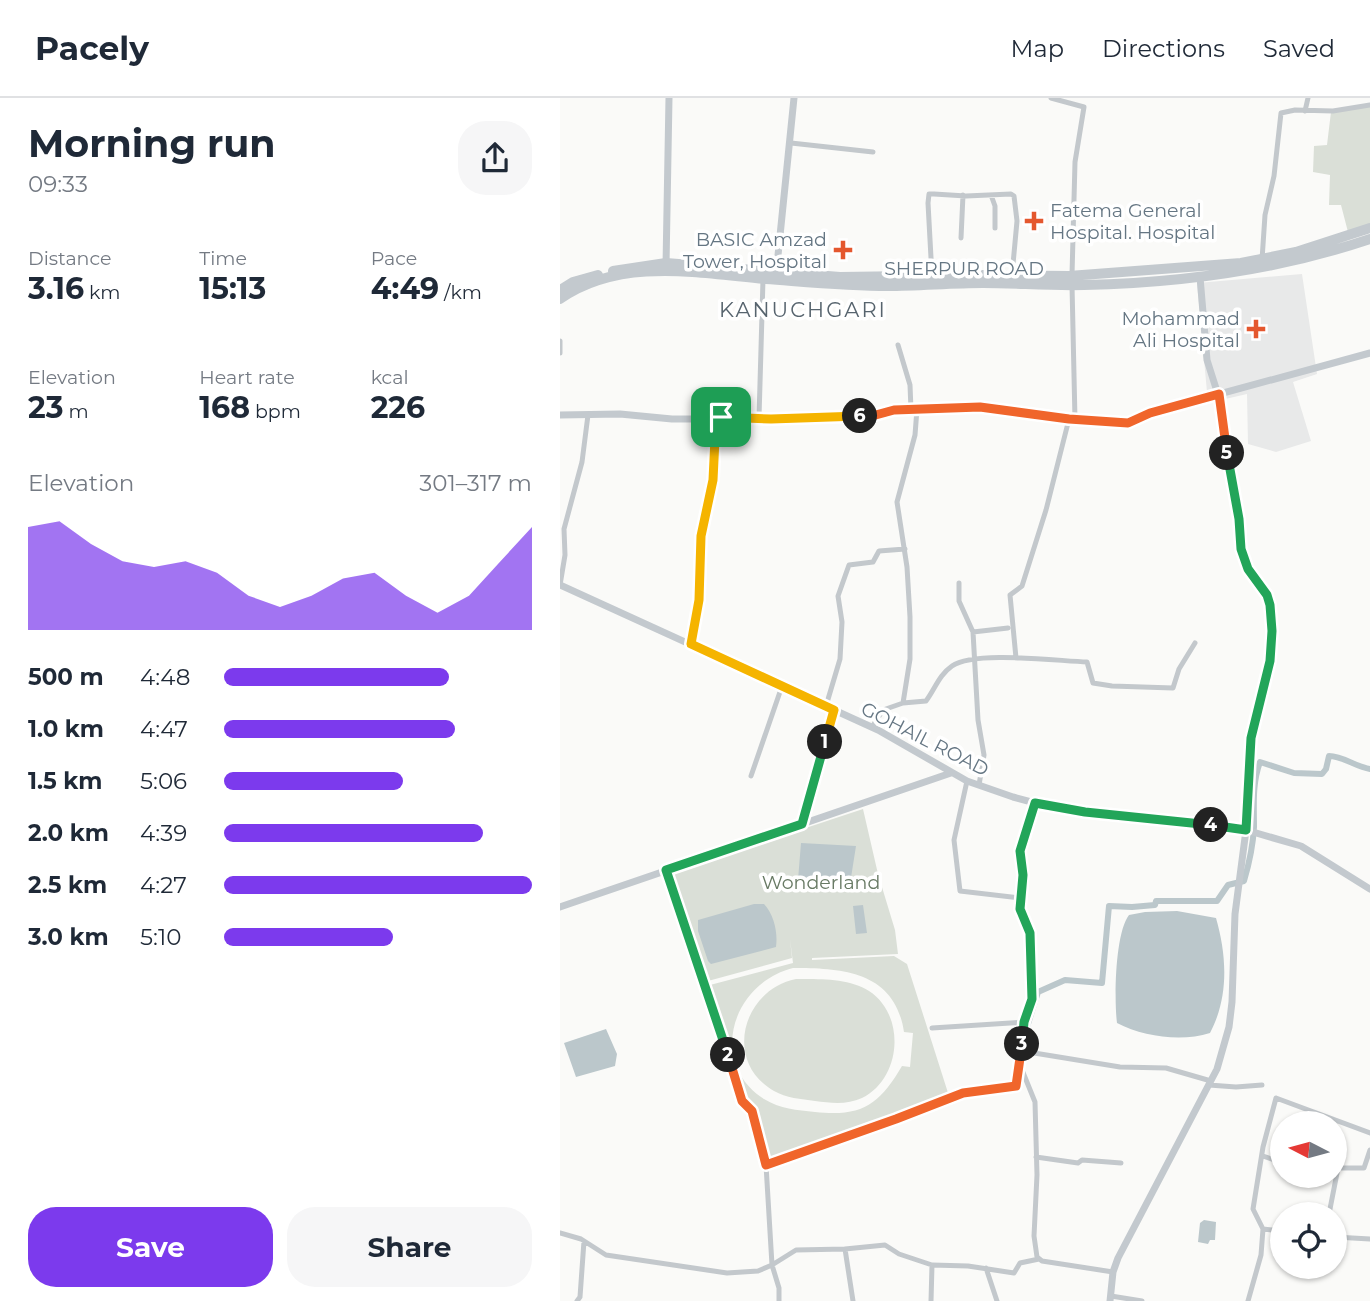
<!DOCTYPE html>
<html lang="en">
<head>
<meta charset="utf-8">
<style>
  :root { --surface:#fff; --page:#f6f6f7; --text:#1f2937; --muted:#747a83; --line:#e0e1e3; --accent:#7c3aed }
  body { margin:0; font-family:Montserrat,sans-serif; background:var(--page); color:var(--text); height:100vh; display:flex; flex-direction:column; font-size:26px; white-space:nowrap }
  * { box-sizing:border-box; margin:0 }
  p { font-size:23px; color:var(--muted) }
  .icon { flex:none; width:38px; height:38px; fill:none; stroke:currentColor; stroke-width:2; stroke-linecap:round; stroke-linejoin:round }
  .map { position:relative; flex:1; overflow:hidden }
  .side { display:flex; flex-direction:column; background:var(--surface); width:560px }
  .side>* { flex:none }
  .needle { width:46px; rotate:276deg }
  .tools { position:absolute; left:710px; top:1013px; display:grid; gap:14px }
  .tools a { display:grid; place-items:center; width:77px; height:77px; border-radius:50%; background:var(--surface); box-shadow:0 2px 5px #0004; font-size:35px }
  .pin { position:absolute; display:grid; place-items:center; width:60px; height:60px; color:#fff; margin:-30px; border-radius:14px; box-shadow:0 4px 10px #0006 }
  .km { position:absolute; width:35px; height:35px; margin:-18px; border-radius:50%; background:#222; color:#fff; font-size:19px; line-height:35px; text-align:center }
  .round { display:grid; place-items:center; flex:none; width:74px; height:74px; border-radius:28px; background:var(--page) }
  .overview { display:flex; align-items:center; justify-content:space-between; height:119px; padding:0 28px }
  h1 { font-size:38px; font-weight:700; line-height:52px }
  .stats { display:grid; grid-template-columns:repeat(3,1fr); gap:10px; height:119px; padding:7px 28px }
  .stats div { display:grid; align-content:center }
  .stats b { font-size:30px; font-weight:700 }
  .stats small { font-size:19px; font-weight:400 }
  .stats p { font-size:19px }
  .chart { height:196px; padding:14px 28px }
  .chart p { display:flex; justify-content:space-between }
  .chart svg { width:100%; height:126px; margin-top:7px; fill:var(--accent); opacity:.7 }
  .primary-button { display:flex; gap:14px; margin-top:auto; padding:14px 28px }
  .primary-button a { flex:1; height:80px; border-radius:28px; background:var(--accent); color:#fff; font-size:28px; font-weight:700; line-height:80px; text-align:center }
  .primary-button a+a { background:var(--page); color:var(--text) }
  ul { padding:0 28px; list-style:none; font-size:23px }
  li { display:grid; grid-template-columns:112px 84px 1fr; align-items:center; height:52px }
  li i { height:18px; border-radius:9px; background:var(--accent) }
  header { display:flex; align-items:center; gap:42px; box-sizing:border-box; height:98px; padding:0 35px; background:var(--surface); border-bottom:2px solid var(--line) }
  header strong { font-size:33px }
  nav { display:flex; gap:38px; margin-inline-start:auto; font-size:24px }
  main { display:flex; flex:1; min-height:0 }
  .map>svg:first-child { display:block }
</style>
</head>
<body>
<header>
<strong>Pacely</strong>
<nav><a>Map</a><a>Directions</a><a>Saved</a></nav>
</header>
<main>
<section class="side">
<div class="overview"><div><h1>Morning run</h1><p>09:33</p></div><a class="round"><svg class="icon" aria-label="share" viewBox="0 0 24 24"><path d="M12 15V3M7 8l5-5 5 5M5 13v7h14v-7"/></svg></a></div>
<div class="stats">
<div><p>Distance</p><b>3.16<small> km</small></b></div>
<div><p>Time</p><b>15:13</b></div>
<div><p>Pace</p><b>4:49<small> /km</small></b></div>
</div>
<div class="stats">
<div><p>Elevation</p><b>23<small> m</small></b></div>
<div><p>Heart rate</p><b>168<small> bpm</small></b></div>
<div><p>kcal</p><b>226</b></div>
</div>
<div class="chart"><p><span>Elevation</span>301–317 m</p>
<svg viewBox="0 0 160 44" preserveAspectRatio="none"><path d="M0 44V8L10 6L20 14L30 20L40 22L50 20L60 24L70 32L80 36L90 32L100 26L110 24L120 32L130 38L140 32L150 20L160 8V44z"/></svg>
</div>
<ul>
<li><b>500 m</b>4:48<i style="width:73%"></i></li>
<li><b>1.0 km</b>4:47<i style="width:75%"></i></li>
<li><b>1.5 km</b>5:06<i style="width:58%"></i></li>
<li><b>2.0 km</b>4:39<i style="width:84%"></i></li>
<li><b>2.5 km</b>4:27<i style="width:100%"></i></li>
<li><b>3.0 km</b>5:10<i style="width:55%"></i></li>
</ul>
<div class="primary-button"><a>Save</a><a>Share</a></div>
</section>
<div class="map">
<svg width="810" height="1203" viewBox="0 0 810 1203">
  <rect width="100%" height="100%" fill="#fafaf8"/>
  <path fill="#e8e9e9" d="M742 176 757 276 733 284 751 343 716 354 688 346 687 296 648 305 637 185Z"/>
  <path fill="#dadfd7" fill-rule="evenodd" d="M810 8V127L788 134 781 107H769L770 77 753 74 754 48 767 47 771 14Z
    M303 711 318 776 335 832 338 856 252 860V862L334 858 347 866 389 998 208 1065 194 1011 186 1003 150 887 233 865 230 841 232 860 148 883 110 775ZM233 870C284 870 335 874 344 934L353 935 350 969 342 968C319 1007 302 1019 255 1014 237 1012 220 1011 204 1001 148 965 171 886 233 870Z
    M236 881C259 881 289 880 309 893 346 917 342 980 302 1000 287 1007 271 1005 255 1003 241 1001 226 1000 214 993 163 964 182 892 236 881Z"/>
  <path fill="#bbc7cb" d="M241 745 296 748 290 786 238 782Z
    M194 806H204C214 817 218 834 216 849L151 866 148 863 138 833V822Z
    M303 807 307 835 296 836 293 808Z
    M617 813 656 820C667 858 669 899 650 935 622 944 584 939 557 925 554 902 555 835 569 817L585 814Z
    M46 931 57 956 55 968 16 979 4 945Z
    M644 1122 656 1124 655 1142H650L648 1146 638 1144 640 1125Z"/>
  <g fill="none" stroke-linecap="round" stroke-linejoin="round">
    <path stroke="#bbc7cb" stroke-width="6" d="M467 929 478 894 505 882 542 885 549 808 572 809 595 807 596 803H657L668 787 684 783C689 766 693 748 694 729 694 707 692 686 700 664L734 675 762 676 766 671 769 658C783 658 796 669 810 671"/>
    <path stroke="#c3c8cc" stroke-width="5" d="M491 0 524 9 515 64 512 177
      M745 13 748 0
      M231 45 313 54
      M431 97 435 108V130
      M401 140 403 97
      M702 162 705 117 714 78 721 15 735 12 773 13 810 7
      M372 178 368 105 369 96H374L406 98 451 96 454 98 457 123 452 177
      M512 187 515 322
      M0 243V255
      M338 247 350 287 351 312
      M199 320 203 181
      M399 485V503L413 534 418 622 424 657 419 687
      M0 487 5 457 4 431 22 364 28 317
      M413 534 448 530
      M131 546 139 502 141 437 153 382 156 319
      M456 560 450 497 462 488 486 412 509 321
      M343 605 366 603C375 591 379 577 392 568 414 552 497 563 527 564L533 585 552 588 613 590 619 571 635 545
      M266 608 280 561 282 524 278 498 289 467 313 464 319 453 345 451
      M312 629 323 612 343 605 350 561V519L347 469 337 404 355 337 357 311
      M191 678 222 588
      M407 683 394 742 400 793 460 800
      M242 726 274 612
      M106 772 182 1004 192 1013 206 1067 212 1167 219 1190V1203
      M372 930 464 924
      M462 953 560 969 606 970 651 983
      M460 967 475 1004 477 1077 474 1138 477 1159 482 1163 553 1174
      M649 987 676 989 702 987
      M703 1058 723 1065
      M476 1059 518 1065 522 1062 561 1065
      M206 1067 336 1021 403 995 456 988 464 924 472 900 470 835 460 811 463 777 460 753 475 705
      M769 1116 778 1070H804L810 1052
      M723 1133 703 1131 693 1111 703 1049 716 1000 810 1035
      M0 1135 21 1141 46 1157 167 1175 198 1173 212 1167 236 1152 285 1151 325 1147 339 1156 372 1167 408 1168 454 1175 460 1165 479 1161
      M775 1139 810 1141
      M285 1151 293 1203
      M426 1170 437 1203
      M551 1198 582 1203
      M17 1203 20 1199 24 1143
      M371 1203 372 1167
      M688 1203 701 1157 703 1131"/>
    <path stroke="#c3c9ce" stroke-width="7" d="M106 168 109 0
      M216 177 234 0
      M0 317 60 316 112 321H211L312 318 334 312 420 309 549 325H568L590 315 810 255
      M0 487 318 632 407 683 453 699 494 710 686 732 741 748 810 791
      M0 809 391 675
      M550 1203 553 1174 558 1160 657 971 669 929 672 904 675 816 686 732 691 640 710 563 712 548 710 507 702 488 688 471 681 451 679 421 668 364 661 306 647 262 640 179"/>
    <path stroke="#c3c9ce" stroke-width="10" d="M53 173 106 165 280 179 420 177 509 178 681 165 736 154 810 130
      M0 192 13 184 38 177
      M0 201C60 159 139 175 206 181 247 184 287 188 328 188 359 188 391 185 423 185 456 185 490 188 524 187 621 185 718 172 810 141"/>
  </g>
  <g fill="none" stroke-linecap="round" stroke-linejoin="round">
    <g stroke="#fff" stroke-width="14">
      <path id="split-1" d="M161 319 156 320 153 382 141 438 139 502 131 546 274 612 265 644"/>
    </g>
    <g stroke="#fff" stroke-width="14">
      <path id="split-2" d="M168 957 106 772 242 726 265 644"/>
    </g>
    <g stroke="#fff" stroke-width="14">
      <path id="split-3" d="M168 957 182 1003 192 1013 206 1067 336 1021 403 995 456 988 462 946"/>
    </g>
    <g stroke="#fff" stroke-width="14">
      <path id="split-4" d="M462 946 464 924 472 901 470 835 460 811 463 777 460 753 475 705 525 714 651 727"/>
    </g>
    <g stroke="#fff" stroke-width="14">
      <path id="split-5" d="M651 727 686 732 691 640 710 563 712 533 710 507 707 497 688 471 681 451 679 421 667 355"/>
    </g>
    <g stroke="#fff" stroke-width="14">
      <path id="split-6" d="M300 318H312L334 312 420 309 509 321 568 325 590 315 659 296 667 355"/>
    </g>
    <g stroke="#fff" stroke-width="14">
      <path id="split-7" d="M161 319 211 321 300 318"/>
    </g>
    <use href="#split-1" stroke="#f5b400" stroke-width="9"/>
    <use href="#split-2" stroke="#22a559" stroke-width="9"/>
    <use href="#split-3" stroke="#f0652b" stroke-width="9"/>
    <use href="#split-4" stroke="#22a559" stroke-width="9"/>
    <use href="#split-5" stroke="#22a559" stroke-width="9"/>
    <use href="#split-6" stroke="#f0652b" stroke-width="9"/>
    <use href="#split-7" stroke="#f5b400" stroke-width="9"/>
  </g>
  <g fill="#e4572e" stroke="#fff" stroke-width="2.5">
    <path d="M470.5 112.5h7v7h7v7h-7v7h-7v-7h-7v-7h7z"/>
    <path d="M279.5 141.5h7v7h7v7h-7v7h-7v-7h-7v-7h7z"/>
    <path d="M692.5 220.5h7v7h7v7h-7v7h-7v-7h-7v-7h7z"/>
  </g>
  <g text-anchor="middle" dominant-baseline="central" stroke-width="7" stroke-linejoin="round" paint-order="stroke">
    <g font-size="19" fill="#657683" stroke="#fff" text-anchor="end">
      <text x="490" y="112" text-anchor="start">Fatema General<tspan x="490" dy="22">Hospital. Hospital</tspan></text>
      <text x="267" y="141">BASIC Amzad<tspan x="267" dy="22">Tower, Hospital</tspan></text>
      <text x="680" y="220">Mohammad<tspan x="680" dy="22">Ali Hospital</tspan></text>
    </g>
    <g font-size="19" fill="#657683" stroke="#fff">
      <text x="404" y="170">SHERPUR ROAD</text>
      <text transform="translate(365 641) rotate(27)">GOHAIL ROAD</text>
    </g>
    <g font-size="19" fill="#687a64" stroke="#fff">
      <text x="261" y="784">Wonderland</text>
    </g>
    <g font-size="21" letter-spacing="2" fill="#57646e" stroke="#fff">
      <text x="243" y="211">KANUCHGARI</text>
    </g>
  </g>
</svg>
<div class="tools">
<a><svg class="needle" viewBox="-14 -14 28 28"><path d="M0-13l5 13h-10z" fill="#e53935"/><path d="M0 13l5-13h-10z" fill="#747a83"/></svg></a>
<a><svg class="icon" aria-label="locate" viewBox="0 0 24 24"><circle cx="12" cy="12" r="6"/><path d="M12 2v4M12 18v4M2 12h4M18 12h4"/></svg></a>
</div>
<div class="pin" style="left:161px;top:319px;background:#1e9e55"><svg class="icon" aria-label="arrive" viewBox="0 0 24 24"><path d="M6 21V4h12l-3 4 3 4H6"/></svg></div>
<b class="km" style="left:265px;top:644px">1</b>
<b class="km" style="left:168px;top:957px">2</b>
<b class="km" style="left:462px;top:946px">3</b>
<b class="km" style="left:651px;top:727px">4</b>
<b class="km" style="left:667px;top:355px">5</b>
<b class="km" style="left:300px;top:318px">6</b>
</div>
</main>
</body>
</html>
